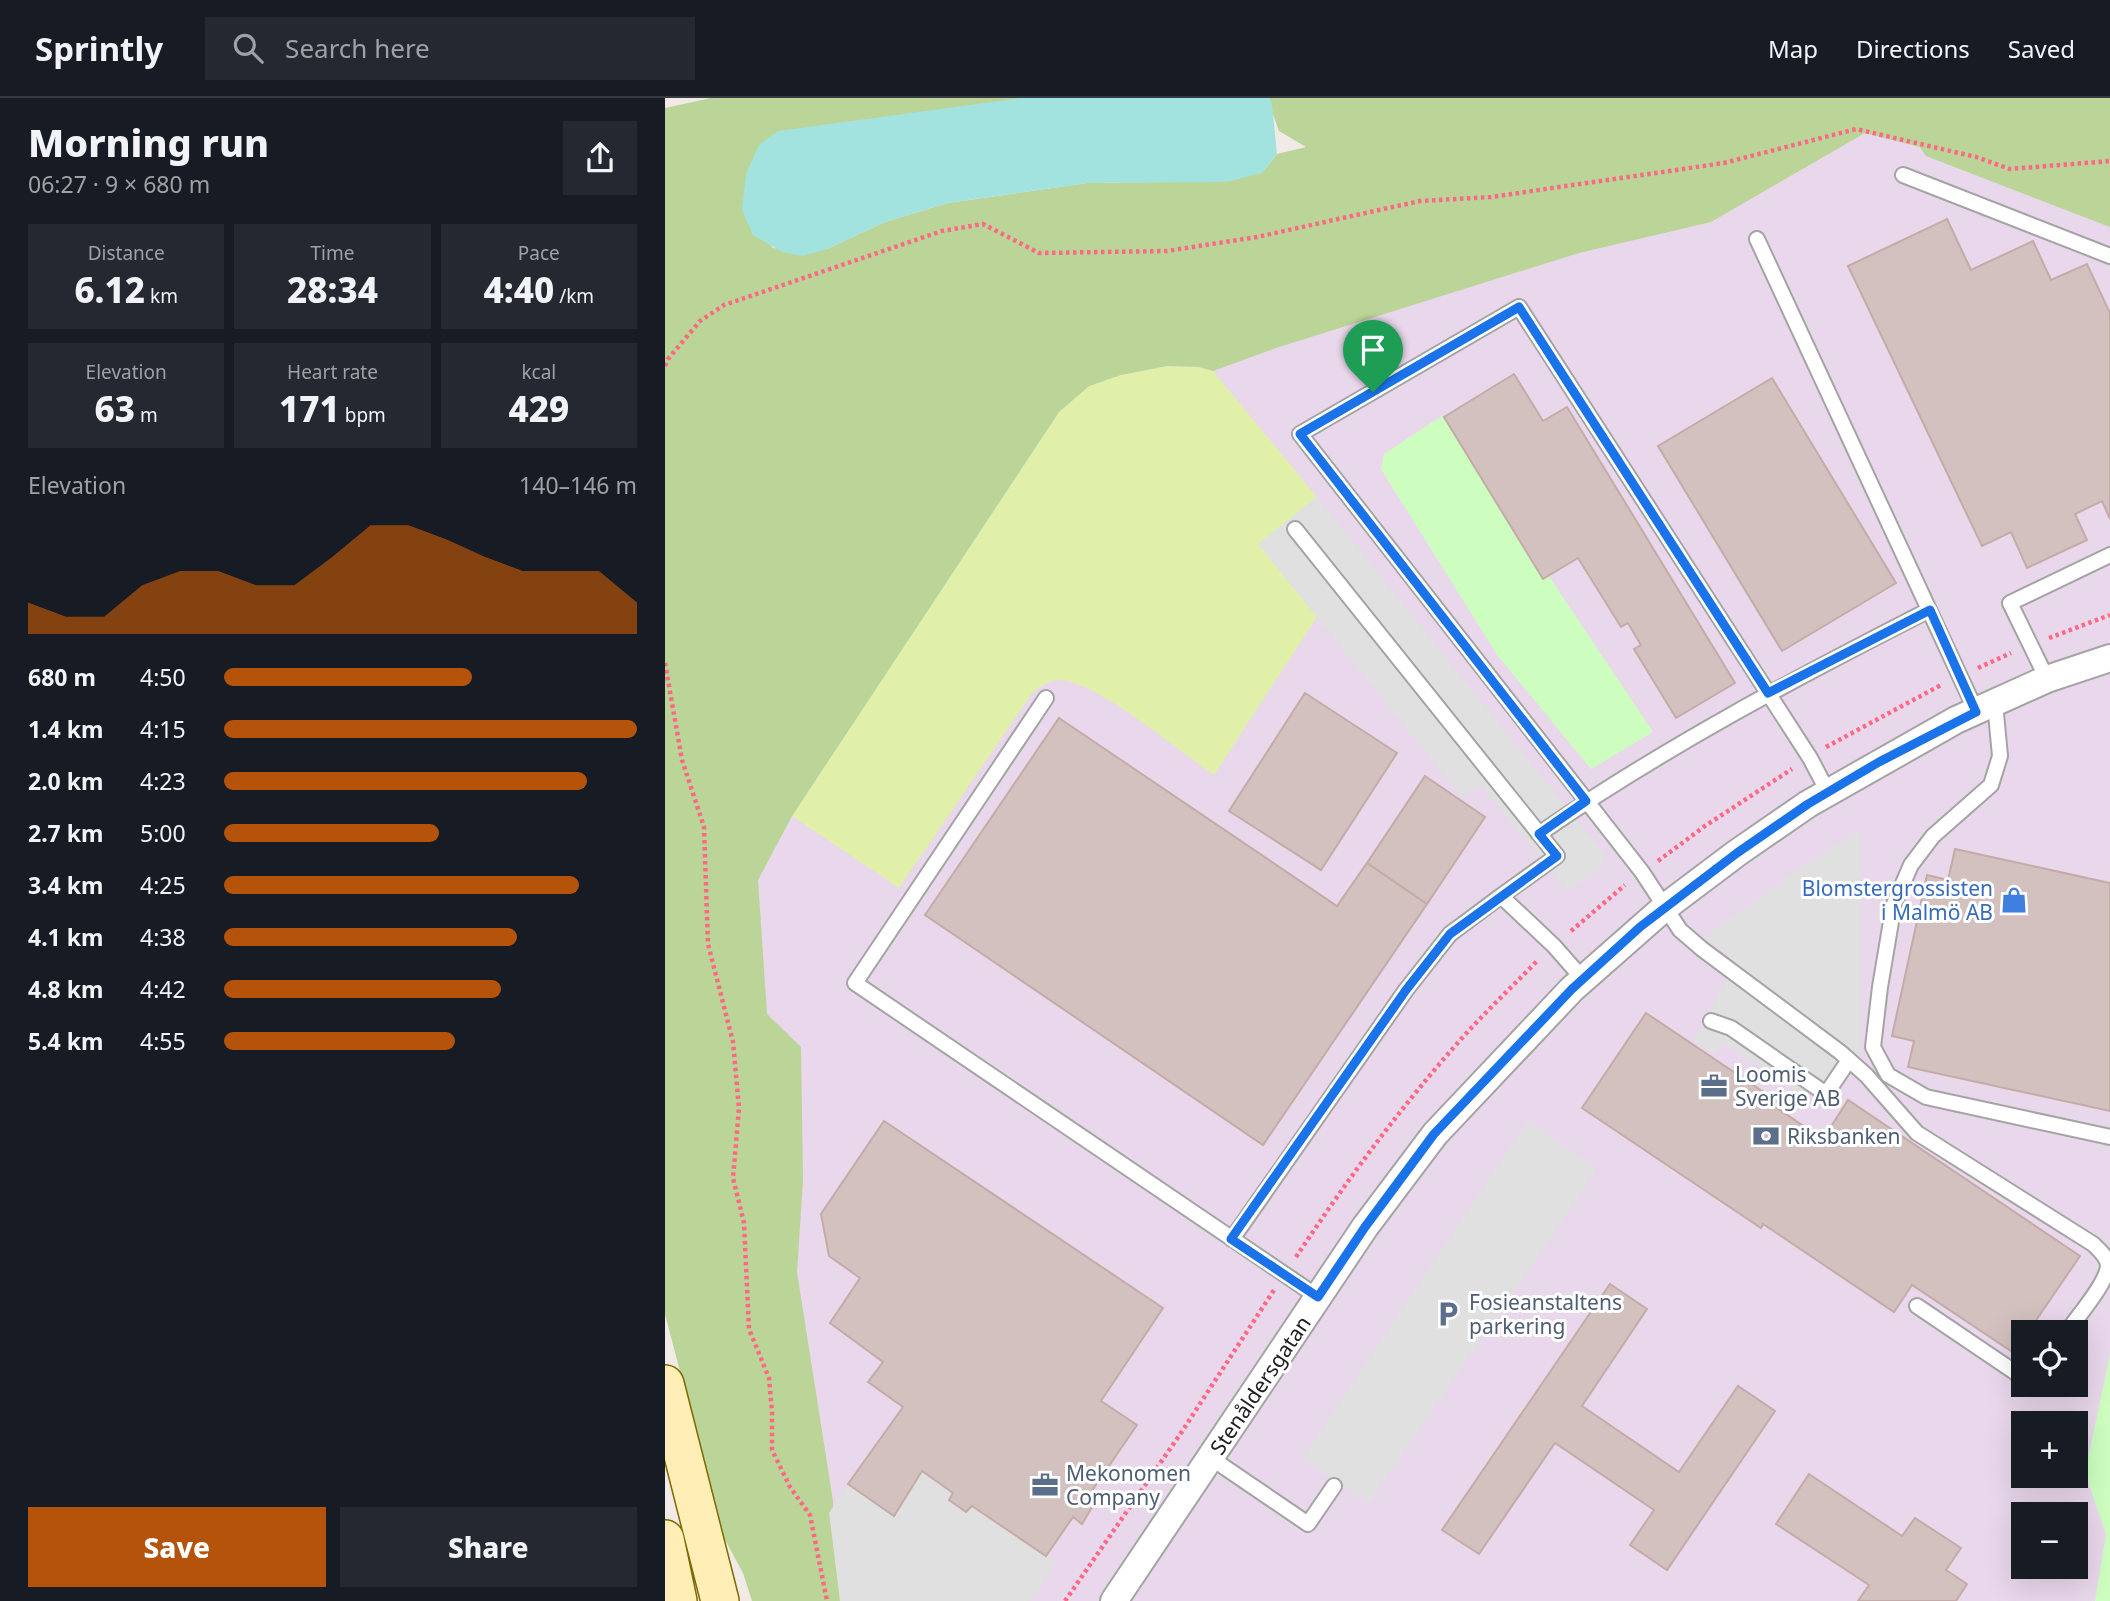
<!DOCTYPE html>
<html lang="en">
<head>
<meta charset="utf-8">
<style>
  :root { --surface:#171b24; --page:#242831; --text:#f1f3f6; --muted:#9ea1a6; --line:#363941; --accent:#b45309 }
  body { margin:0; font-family:"Noto Sans",sans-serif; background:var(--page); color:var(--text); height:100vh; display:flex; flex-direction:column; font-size:26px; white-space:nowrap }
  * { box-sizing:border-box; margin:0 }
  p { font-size:23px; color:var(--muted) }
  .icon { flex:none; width:38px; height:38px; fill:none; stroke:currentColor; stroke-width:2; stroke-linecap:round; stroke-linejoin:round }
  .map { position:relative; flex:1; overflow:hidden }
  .drawer { display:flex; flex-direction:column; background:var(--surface); width:665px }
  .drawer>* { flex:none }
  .buttons { position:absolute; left:1346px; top:1222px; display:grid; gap:14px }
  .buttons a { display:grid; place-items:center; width:77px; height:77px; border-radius:0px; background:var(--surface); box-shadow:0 7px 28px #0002; font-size:35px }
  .pin { position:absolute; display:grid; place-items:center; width:60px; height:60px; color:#fff; margin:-72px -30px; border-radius:50% 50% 50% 0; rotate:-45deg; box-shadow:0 0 7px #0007 }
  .pin .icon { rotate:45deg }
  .round { display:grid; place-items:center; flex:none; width:74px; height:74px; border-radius:0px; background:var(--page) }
  .summary { display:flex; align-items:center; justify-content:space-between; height:119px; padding:0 28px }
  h1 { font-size:38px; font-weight:800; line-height:52px }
  .stats { display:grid; grid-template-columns:repeat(3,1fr); gap:10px; height:119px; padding:7px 28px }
  .stats div { display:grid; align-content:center; border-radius:0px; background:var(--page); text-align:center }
  .stats b { font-size:35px; font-weight:800 }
  .stats small { font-size:19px; font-weight:400 }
  .stats p { font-size:19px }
  .chart { height:196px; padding:14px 28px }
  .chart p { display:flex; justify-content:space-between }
  .chart svg { width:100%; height:126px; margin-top:7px; fill:var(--accent); opacity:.7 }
  .action { display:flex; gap:14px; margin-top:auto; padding:14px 28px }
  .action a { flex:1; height:80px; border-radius:0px; background:var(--accent); color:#fff; font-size:28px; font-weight:800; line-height:80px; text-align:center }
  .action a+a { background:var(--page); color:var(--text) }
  ul { padding:0 28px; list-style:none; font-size:23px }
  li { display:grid; grid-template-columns:112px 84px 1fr; align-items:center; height:52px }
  li i { height:18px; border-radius:9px; background:var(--accent) }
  header { display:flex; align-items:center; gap:42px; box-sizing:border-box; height:98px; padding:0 35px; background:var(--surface); border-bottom:2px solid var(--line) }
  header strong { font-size:33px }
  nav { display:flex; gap:38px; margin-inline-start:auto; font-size:24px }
  .search { width:490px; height:63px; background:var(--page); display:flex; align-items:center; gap:18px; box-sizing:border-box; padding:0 24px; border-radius:0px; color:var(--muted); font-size:26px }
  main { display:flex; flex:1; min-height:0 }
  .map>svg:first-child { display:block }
</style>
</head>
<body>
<header>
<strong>Sprintly</strong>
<div class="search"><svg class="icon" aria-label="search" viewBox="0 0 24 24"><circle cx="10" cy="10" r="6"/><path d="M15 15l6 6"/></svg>Search here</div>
<nav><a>Map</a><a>Directions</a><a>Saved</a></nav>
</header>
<main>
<section class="drawer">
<div class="summary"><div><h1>Morning run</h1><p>06:27 · 9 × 680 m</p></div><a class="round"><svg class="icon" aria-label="share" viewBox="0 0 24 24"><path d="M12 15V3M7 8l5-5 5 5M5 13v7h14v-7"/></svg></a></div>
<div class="stats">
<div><p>Distance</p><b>6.12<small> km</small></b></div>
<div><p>Time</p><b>28:34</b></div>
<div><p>Pace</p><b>4:40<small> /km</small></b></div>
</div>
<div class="stats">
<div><p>Elevation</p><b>63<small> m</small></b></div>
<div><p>Heart rate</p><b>171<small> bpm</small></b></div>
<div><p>kcal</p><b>429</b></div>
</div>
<div class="chart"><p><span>Elevation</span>140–146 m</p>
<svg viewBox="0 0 160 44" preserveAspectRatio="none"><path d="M0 44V33L10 38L20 38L30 27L40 22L50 22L60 27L70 27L80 17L90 6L100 6L110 11L120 17L130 22L140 22L150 22L160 33V44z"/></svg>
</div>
<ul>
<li><b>680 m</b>4:50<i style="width:60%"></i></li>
<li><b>1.4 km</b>4:15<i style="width:100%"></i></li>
<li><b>2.0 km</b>4:23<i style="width:88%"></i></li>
<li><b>2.7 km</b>5:00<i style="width:52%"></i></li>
<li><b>3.4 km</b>4:25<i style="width:86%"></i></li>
<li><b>4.1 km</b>4:38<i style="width:71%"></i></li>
<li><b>4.8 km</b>4:42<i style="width:67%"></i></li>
<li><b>5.4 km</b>4:55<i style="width:56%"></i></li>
</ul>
<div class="action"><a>Save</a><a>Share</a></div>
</section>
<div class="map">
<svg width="1445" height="1503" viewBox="0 0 1445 1503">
  <rect width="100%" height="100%" fill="#f2eae6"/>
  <path fill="#e9d7eb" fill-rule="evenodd" d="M1445 0V1503H113L0 203ZM1358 1234H1410V1286H1358ZM1358 1325H1410V1377H1358ZM1358 1416H1410V1468H1358Z"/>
  <path fill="#e0f0a8" d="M502 268 534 269 548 273 652 399 593 446 652 519 549 677C516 654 432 584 396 582 384 582 376 588 367 595L234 790 127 718 394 314 424 288 456 277Z"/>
  <path fill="#bbd497" d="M46 0H392L87 128 108 150 142 153 162 151 220 124 283 105 422 85 490 84 597 75 612 56 641 49 614 33 602 0H1445V129L1261 58 1255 49 1200 35 1046 124 914 155 611 250 548 273 534 269 502 268 456 277 424 288 394 314 127 718 93 782 102 916 136 949 138 1083 132 1174 168 1403 175 1503H87L78 1475 58 1438 0 1216V10Z"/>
  <path fill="#cdfec0" d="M777 318 988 634 926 671 833 558 716 371 719 356Z
    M1445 1256V1503H1430L1441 1436 1420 1375Z"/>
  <path fill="#e0e0e0" d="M652 399 944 762 903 794 815 686 797 700 593 446Z
    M1196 732V956L1140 1000 1058 944 1049 957 1028 943 1045 919 1049 903 1061 884 1064 857 1039 840 1138 768Z
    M863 1022 932 1072 704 1405 637 1360Z
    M257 1373 392 1464 365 1503H175L164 1415 183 1386 229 1417Z"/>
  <path fill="#a3e3df" d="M357 0H604L607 6 612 56 597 75 561 84 423 85 283 105 220 124 162 151 138 158 117 154 88 137 77 112 81 76 94 47 113 33Z"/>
  <path fill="#d2c1be" stroke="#c5aba7" stroke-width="2" d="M1282 121 1306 172 1368 143 1386 182 1422 166 1445 215V421L1437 403 1410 416 1422 442 1362 470 1346 434 1317 448 1183 168Z
    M849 276 878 323 902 309 1070 585 1011 620 969 551 976 547 963 525 956 529 913 460 878 481 779 319Z
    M1107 280 1231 485 1117 553 993 348Z
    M640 595 732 655 656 772 564 713Z
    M394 620 672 808 702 765 762 806 598 1047 260 817Z
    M760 678 820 719 762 806 702 765Z
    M1290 751 1445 785V1013L1243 969 1249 943 1227 938 1262 777 1283 782Z
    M981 915 1112 1003 1109 1008 1158 1041 1183 1002 1415 1158 1363 1234H1358V1242L1349 1255 1247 1187 1229 1214 1098 1126 1096 1130 917 1010Z
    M219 1023 498 1210 436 1303 472 1327 424 1397 432 1401 417 1426 408 1419 381 1458 307 1408 301 1414 284 1402 288 1395 257 1373 229 1418 183 1386 238 1309 203 1284 218 1264 165 1225 195 1180 164 1158 156 1116Z
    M945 1186 982 1211 917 1308 1014 1374 1073 1288 1110 1313 1002 1472 965 1447 989 1412 890 1345 814 1456 777 1432Z
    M1144 1376 1237 1438 1250 1420 1296 1450 1281 1472 1302 1486 1291 1503H1193L1204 1487 1111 1426Z"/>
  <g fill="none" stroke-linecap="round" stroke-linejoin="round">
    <g stroke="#a4a4a4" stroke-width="18">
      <path id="service" d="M1238 77 1445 158
        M1092 141 1311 613
        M630 431 892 758 836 798
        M1382 581 1345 505 1445 457
        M381 600 190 885 653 1199
        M1330 605 1335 658 1326 687 1268 738 1246 767 1229 806 1215 889 1208 949 1223 977 1261 999 1445 1039
        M1163 694 1145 660 854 209 635 336 977 774 1015 832 1037 851 1175 954 1201 977 1252 1035 1428 1146C1434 1152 1443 1159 1443 1168 1442 1185 1412 1219 1402 1234
        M874 736C998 650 1131 580 1264 512
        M1046 923 1066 930 1161 996 1184 962
        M567 1141 741 892 785 836 836 798 889 848 918 881
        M1252 1208 1354 1277H1358
        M546 1360 643 1426 669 1388"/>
    </g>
    <g stroke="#a4a4a4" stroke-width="30">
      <path id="minor" d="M449 1503 700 1129 770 1036 907 891 999 810 1072 755 1143 706 1291 622 1382 581 1445 560"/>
    </g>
    <g stroke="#7e6800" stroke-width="40">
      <path id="secondary" d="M0 1286 55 1503
        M0 1441 13 1503"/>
    </g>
    <path stroke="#ff6985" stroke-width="4.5" stroke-dasharray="3.5 3.5" stroke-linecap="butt" d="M0 268 3 261 35 223 59 207 277 133 318 126 374 155 502 153 592 139 755 103 826 99 1059 65 1191 31 1311 59 1345 71 1445 63
      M1384 540 1445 517
      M0 565 17 662 39 729 43 846 68 944 74 1010 68 1080 79 1125 84 1231 104 1280 107 1314V1352L125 1389 145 1417 162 1503
      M1313 570 1346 555
      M1161 649 1276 587
      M993 763 1040 728 1127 671
      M906 833 960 787
      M631 1159C680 1085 732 1014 790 948 816 918 845 891 873 862
      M400 1503 516 1335 609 1192"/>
    <use href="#service" stroke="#fff" stroke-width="14"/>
    <use href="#minor" stroke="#fff" stroke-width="26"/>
    <use href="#secondary" stroke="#ffeeb6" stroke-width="37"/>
  </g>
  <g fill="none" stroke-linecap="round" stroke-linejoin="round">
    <g stroke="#fff" stroke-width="14">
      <path id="route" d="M854 209 1103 595 1265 512 1311 614 1214 664 1143 706 1072 755 975 829 907 891 769 1036 700 1129 653 1199 566 1141 741 892 785 836 892 758 874 736 921 703 635 336Z"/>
    </g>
    <use href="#route" stroke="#1a73e8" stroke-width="9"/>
  </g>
  <defs>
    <g id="shop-bare" transform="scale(2.1)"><path d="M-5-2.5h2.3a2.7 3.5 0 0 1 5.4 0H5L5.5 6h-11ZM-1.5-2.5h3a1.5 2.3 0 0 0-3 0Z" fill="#3f7fe0" stroke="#fff" stroke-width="2.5" paint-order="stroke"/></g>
    <g id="office-bare" transform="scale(2.1)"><path d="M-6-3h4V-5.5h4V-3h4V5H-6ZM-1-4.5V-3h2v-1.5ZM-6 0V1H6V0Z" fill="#5c6f8a" stroke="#fff" stroke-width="2.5" paint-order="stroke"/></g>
    <g id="bank-bare" transform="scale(2.1)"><path d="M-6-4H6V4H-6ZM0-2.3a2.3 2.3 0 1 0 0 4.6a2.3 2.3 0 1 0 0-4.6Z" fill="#5c6f8a" stroke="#fff" stroke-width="2.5" paint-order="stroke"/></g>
    <g id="parking-bare" transform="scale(2.1)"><path d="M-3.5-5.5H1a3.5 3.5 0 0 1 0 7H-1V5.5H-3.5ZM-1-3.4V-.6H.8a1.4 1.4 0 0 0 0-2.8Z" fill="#5c6f8a" stroke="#fff" stroke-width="2.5" paint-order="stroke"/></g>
  </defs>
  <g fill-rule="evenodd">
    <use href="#shop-bare" x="1349" y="802"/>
    <use href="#office-bare" x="1049" y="988"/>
    <use href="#bank-bare" x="1101" y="1038"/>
    <use href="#parking-bare" x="783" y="1216"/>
    <use href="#office-bare" x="380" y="1387"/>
  </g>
  <g text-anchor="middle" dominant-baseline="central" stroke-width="6" stroke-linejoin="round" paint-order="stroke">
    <g font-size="21" fill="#366cbe" stroke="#fff" text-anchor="end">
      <text x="1328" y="790">Blomstergrossisten<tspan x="1328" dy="24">i Malmö AB</tspan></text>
    </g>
    <g font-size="21" fill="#4e5e75" stroke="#fff" text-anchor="start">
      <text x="1070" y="976">Loomis<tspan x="1070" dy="24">Sverige AB</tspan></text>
      <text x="1122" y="1038">Riksbanken</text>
      <text x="804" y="1204">Fosieanstaltens<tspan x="804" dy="24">parkering</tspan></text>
      <text x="401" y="1375">Mekonomen<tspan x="401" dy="24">Company</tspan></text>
    </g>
    <g font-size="21" fill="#202020" stroke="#fff">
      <text transform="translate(595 1287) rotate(-56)">Stenåldersgatan</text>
    </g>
  </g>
</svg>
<div class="buttons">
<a><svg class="icon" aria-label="locate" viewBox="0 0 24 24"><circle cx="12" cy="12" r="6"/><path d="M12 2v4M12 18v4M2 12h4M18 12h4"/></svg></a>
<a>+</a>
<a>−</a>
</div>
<div class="pin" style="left:708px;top:294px;background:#1e9e55"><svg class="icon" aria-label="arrive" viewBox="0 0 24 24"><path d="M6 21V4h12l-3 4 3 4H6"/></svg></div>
</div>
</main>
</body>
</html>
